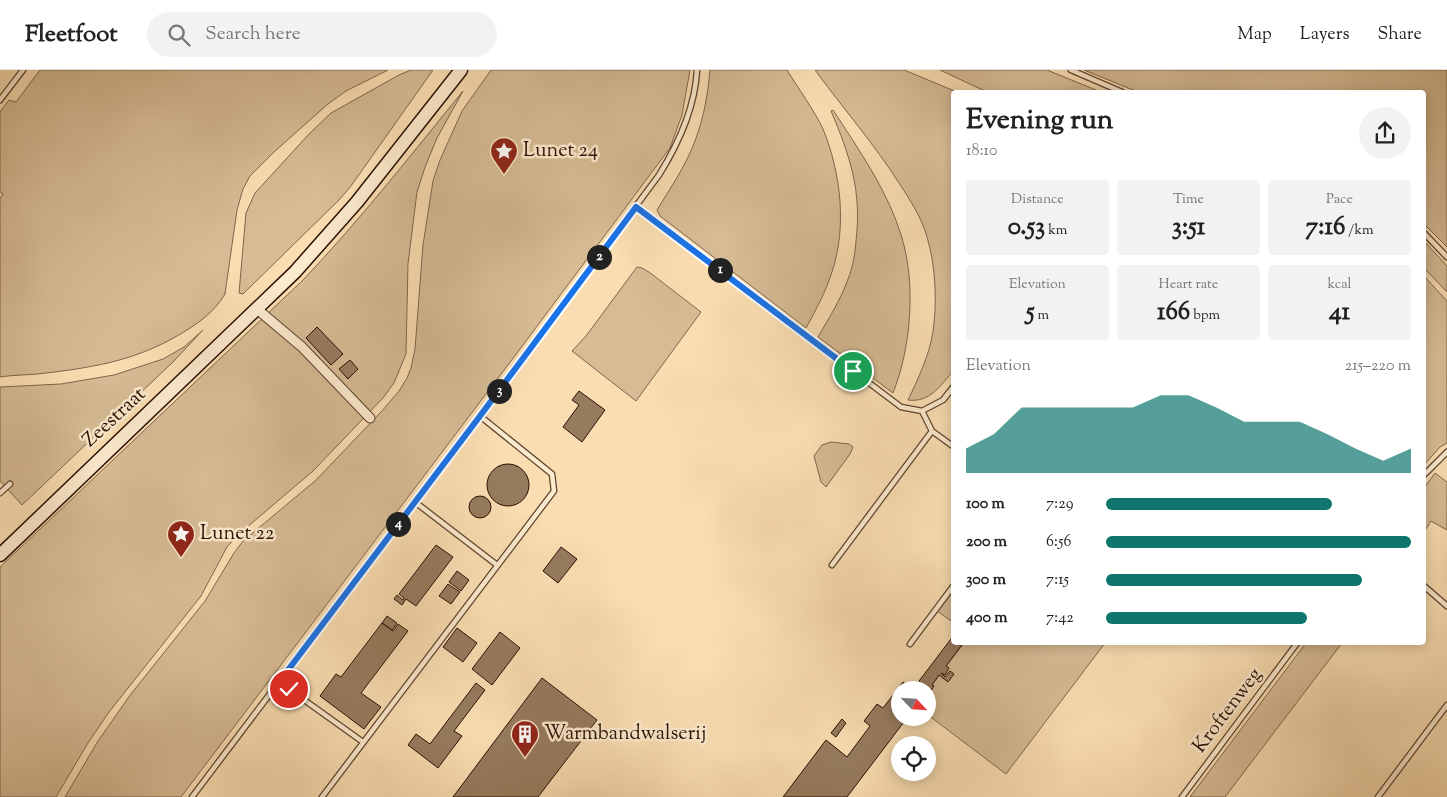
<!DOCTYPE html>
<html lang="en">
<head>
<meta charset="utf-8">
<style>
  :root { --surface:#fff; --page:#f2f2f2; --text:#222; --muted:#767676; --line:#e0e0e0; --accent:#0f766e }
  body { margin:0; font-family:"Sorts Mill Goudy",serif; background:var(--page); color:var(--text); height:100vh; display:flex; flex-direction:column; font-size:19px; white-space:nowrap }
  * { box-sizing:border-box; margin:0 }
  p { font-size:16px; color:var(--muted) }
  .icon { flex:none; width:28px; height:28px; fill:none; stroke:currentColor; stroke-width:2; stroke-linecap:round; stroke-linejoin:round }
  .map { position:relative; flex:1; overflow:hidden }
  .sheet { position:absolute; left:951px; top:20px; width:475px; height:555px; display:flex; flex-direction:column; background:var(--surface); border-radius:5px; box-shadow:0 2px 12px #0003 }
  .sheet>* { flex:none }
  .needle { width:32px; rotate:115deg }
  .tools { position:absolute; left:891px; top:611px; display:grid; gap:10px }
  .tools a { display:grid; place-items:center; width:45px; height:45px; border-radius:50%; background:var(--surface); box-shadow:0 2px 12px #0003; font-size:25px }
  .pin { position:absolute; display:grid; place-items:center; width:42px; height:42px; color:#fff; margin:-21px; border:2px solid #fff; border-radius:50%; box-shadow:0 1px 5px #0007 }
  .km { position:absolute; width:25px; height:25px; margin:-12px; border-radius:50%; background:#222; color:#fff; font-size:14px; line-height:25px; text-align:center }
  .round { display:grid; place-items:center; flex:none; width:52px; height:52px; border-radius:26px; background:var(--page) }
  .summary { display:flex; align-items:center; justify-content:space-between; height:85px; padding:0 15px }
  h1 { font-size:28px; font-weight:700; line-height:38px }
  .metrics { display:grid; grid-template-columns:repeat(3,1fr); gap:8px; height:85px; padding:5px 15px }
  .metrics div { display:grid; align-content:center; border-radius:5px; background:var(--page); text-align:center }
  .metrics b { font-size:25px; font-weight:700 }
  .metrics small { font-size:14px; font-weight:400 }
  .metrics p { font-size:14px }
  .chart { height:140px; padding:10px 15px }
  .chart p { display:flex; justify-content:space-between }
  .chart svg { width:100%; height:90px; margin-top:5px; fill:var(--accent); opacity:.7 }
  ul { padding:0 15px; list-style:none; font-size:16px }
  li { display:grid; grid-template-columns:80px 60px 1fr; align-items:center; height:38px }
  li i { height:12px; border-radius:6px; background:var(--accent) }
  header { display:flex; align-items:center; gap:30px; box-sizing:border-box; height:70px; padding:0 25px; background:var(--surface); border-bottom:1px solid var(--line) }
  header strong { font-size:24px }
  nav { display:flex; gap:28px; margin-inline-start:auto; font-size:18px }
  .search { width:350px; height:45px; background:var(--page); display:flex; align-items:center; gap:12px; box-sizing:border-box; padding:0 18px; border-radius:28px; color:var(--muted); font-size:19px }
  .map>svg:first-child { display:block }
</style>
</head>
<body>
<header>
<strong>Fleetfoot</strong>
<div class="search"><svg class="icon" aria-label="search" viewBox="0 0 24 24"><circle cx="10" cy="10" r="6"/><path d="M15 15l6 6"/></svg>Search here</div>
<nav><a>Map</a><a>Layers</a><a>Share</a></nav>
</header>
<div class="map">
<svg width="1447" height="727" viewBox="0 0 1447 727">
  <rect width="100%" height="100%" fill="#fadeb2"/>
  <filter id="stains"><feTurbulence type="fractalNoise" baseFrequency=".004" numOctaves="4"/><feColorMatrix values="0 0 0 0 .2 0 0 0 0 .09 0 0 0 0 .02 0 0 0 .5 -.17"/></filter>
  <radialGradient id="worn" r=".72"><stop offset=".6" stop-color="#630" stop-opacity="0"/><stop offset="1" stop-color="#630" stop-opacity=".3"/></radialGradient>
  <path fill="#d6bb94" stroke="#80654c" d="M40 0H388L346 21 328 34 274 82 250 106 243 119 237 140 225 224C214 243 196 255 177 266 132 292 89 298 38 304 25 305 13 305 0 307V128L3 124 0 122V42L9 30 16 32Z
    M411 0H433L351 116 339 130 243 224 239 223 246 143 255 123 309 64 331 43 399 5Z
    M491 0H690L682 45 670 78 517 283 181 727H65L98 671 131 624 205 531 234 483 243 471 315 411 381 342 399 321 407 308 411 298 415 279 423 175 433 111 440 90 462 41Z
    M710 0H787C798 18 814 40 823 59 841 103 847 157 832 202 826 221 816 240 806 258L660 146 657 140C671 117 687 94 696 68 704 47 708 23 710 0Z
    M815 0H904L957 22H954V300C941 315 930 333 908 330 918 309 929 286 933 262 937 232 936 197 927 167 922 148 910 130 899 113 874 74 843 38 815 0Z
    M940 0H1047L1101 22H987Z
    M1084 0H1447V177L1424 154V22H1138Z
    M463 21 437 68 425 97 417 122 408 194 406 284 394 313 383 328 313 401 239 464 227 477 201 526 109 642 88 673 56 727H0V497L303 210C360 150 411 85 463 21Z
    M833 40C859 80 888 121 902 168 916 215 911 278 893 323L818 267C829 248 841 229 848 209 853 197 855 184 856 171 862 121 850 86 831 41Z
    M1424 171 1447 196V222L1424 198Z
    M637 197 642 198 649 202 701 242 636 331 572 281 586 266Z
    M1424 206 1447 231V373L1440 377 1424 395Z
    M203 260 173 292 22 435 0 411V317L61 314 114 305 163 289 184 277Z
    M831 372 849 374 853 377 850 384 826 417 821 412 814 386 822 375Z
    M1435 403 1447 412V460L1431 451 1424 462V418Z
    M954 519V553L937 541Z
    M964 573H1105L1006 704 928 645V620Z
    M1306 573H1342L1225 727H1190Z"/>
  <path fill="#967b5e" stroke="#290f03" d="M317 257 343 284 331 295 306 268Z
    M350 290 358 299 348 309 339 299Z
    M579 321 605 340 582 372 563 357 579 335 572 330Z
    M487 415a21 21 0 1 1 42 0a21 21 0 1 1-42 0Z
    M469 437a11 11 0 1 1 22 0a11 11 0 1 1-22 0Z
    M436 475 453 487 416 536 406 529 402 535 394 529 397 525 403 530 404 528 399 524Z
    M561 477 577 489 558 513 543 501Z
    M457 501 469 510 461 521 449 512Z
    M448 514 460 522 451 534 439 526Z
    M387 546 397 553 392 560 382 553Z
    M382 553 393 561 398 554 408 561 361 623 381 637 364 659 320 626 336 604 341 607Z
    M457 558 477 573 463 592 443 577Z
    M500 562 520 578 492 615 472 599Z
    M954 565V572H964L946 596 949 598 945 605 941 603 945 607 950 601 954 604 948 612 939 605 932 615 934 616 928 625V620H914L920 612 919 611Z
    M542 608 597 650 538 727H453Z
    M903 612 913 620H900V648H907L847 727H783L826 670 847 687 870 656 864 651 877 634 883 638Z
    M476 613 485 620 454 661 462 666 438 698 408 675 416 664 430 674Z
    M842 649 846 653 836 667 831 663Z"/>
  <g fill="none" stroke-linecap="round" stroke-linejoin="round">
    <g stroke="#5d432f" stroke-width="7">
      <path id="service" d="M1071 0 1122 22
        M0 30 23 0
        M636 137 901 337 922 341 932 361 954 377
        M1424 163 1447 187
        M922 341 943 330 954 316
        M1424 405 1447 382
        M0 423 10 414
        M415 432 497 495
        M832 495 932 361
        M1424 516 1447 536
        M910 574 954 515
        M279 612 363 672
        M192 727 480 346 659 105C679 73 695 38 697 0
        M322 727 554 421 552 404 480 346
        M1182 727 1298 572
        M1378 727 1447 635"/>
    </g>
    <g stroke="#5d432f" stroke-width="11">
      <path id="minor" d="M257 239 302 277 370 348"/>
    </g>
    <g stroke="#290f03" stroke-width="15">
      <path id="secondary" d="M0 485 295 202 357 132 461 0"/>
    </g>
    <use href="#service" stroke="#fceacd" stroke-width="4.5"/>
    <use href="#minor" stroke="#fceacd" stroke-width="9"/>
    <use href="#secondary" stroke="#fceacd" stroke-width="12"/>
  </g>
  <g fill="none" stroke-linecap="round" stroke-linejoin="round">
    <g stroke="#fff" stroke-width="10">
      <path id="route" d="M289 619 279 612 480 346 636 137 853 301"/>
    </g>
    <use href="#route" stroke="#1a73e8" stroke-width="6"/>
  </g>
  <defs>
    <g id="sight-pin" transform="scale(1.4375)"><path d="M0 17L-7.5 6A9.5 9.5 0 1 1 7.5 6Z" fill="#8f2418" stroke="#fceacd"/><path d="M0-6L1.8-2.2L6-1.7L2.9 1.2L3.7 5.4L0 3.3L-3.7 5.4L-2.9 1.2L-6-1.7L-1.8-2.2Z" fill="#fff"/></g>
    <g id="building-pin" transform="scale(1.4375)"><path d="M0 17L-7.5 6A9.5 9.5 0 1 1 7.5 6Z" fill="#8f2418" stroke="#fceacd"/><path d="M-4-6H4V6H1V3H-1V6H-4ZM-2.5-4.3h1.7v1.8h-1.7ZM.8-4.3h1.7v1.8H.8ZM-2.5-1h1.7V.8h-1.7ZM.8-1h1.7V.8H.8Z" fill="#fff"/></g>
  </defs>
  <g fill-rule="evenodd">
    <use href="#sight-pin" x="504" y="81"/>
    <use href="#sight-pin" x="181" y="464"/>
    <use href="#building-pin" x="525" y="664"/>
  </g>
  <g text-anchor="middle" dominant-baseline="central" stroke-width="5" stroke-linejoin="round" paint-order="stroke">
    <g font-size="20" fill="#290f03" stroke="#fceacd" text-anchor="start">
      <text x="523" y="81">Lunet 24</text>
      <text x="200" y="464">Lunet 22</text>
      <text x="544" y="664">Warmbandwalserij</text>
    </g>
    <g font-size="20" fill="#290f03" stroke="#fceacd">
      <text transform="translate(115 348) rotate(-43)">Zeestraat</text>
      <text transform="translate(1228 641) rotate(-53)">Kroftenweg</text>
    </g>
  </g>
  <rect width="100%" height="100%" filter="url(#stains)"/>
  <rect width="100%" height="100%" fill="url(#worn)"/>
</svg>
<div class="tools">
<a><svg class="needle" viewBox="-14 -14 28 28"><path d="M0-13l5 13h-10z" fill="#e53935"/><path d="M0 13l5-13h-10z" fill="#767676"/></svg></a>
<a><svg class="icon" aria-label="locate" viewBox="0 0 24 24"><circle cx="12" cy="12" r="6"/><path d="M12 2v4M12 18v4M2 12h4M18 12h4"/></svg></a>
</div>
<div class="pin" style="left:853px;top:301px;background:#1e9e55"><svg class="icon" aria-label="arrive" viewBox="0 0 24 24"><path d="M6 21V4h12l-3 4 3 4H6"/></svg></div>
<div class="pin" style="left:289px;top:619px;background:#d93025"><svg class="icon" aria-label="check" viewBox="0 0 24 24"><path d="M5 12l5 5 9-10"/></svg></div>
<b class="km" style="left:720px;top:200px">1</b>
<b class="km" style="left:599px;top:187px">2</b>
<b class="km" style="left:499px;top:321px">3</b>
<b class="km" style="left:398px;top:454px">4</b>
<section class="sheet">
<div class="summary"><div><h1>Evening run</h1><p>18:10</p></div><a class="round"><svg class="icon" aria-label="share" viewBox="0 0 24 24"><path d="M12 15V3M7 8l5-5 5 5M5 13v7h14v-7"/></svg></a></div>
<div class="metrics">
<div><p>Distance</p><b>0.53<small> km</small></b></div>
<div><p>Time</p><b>3:51</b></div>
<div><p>Pace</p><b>7:16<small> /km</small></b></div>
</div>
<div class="metrics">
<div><p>Elevation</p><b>5<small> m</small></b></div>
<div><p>Heart rate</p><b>166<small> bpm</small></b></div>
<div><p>kcal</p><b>41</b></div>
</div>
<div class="chart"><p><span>Elevation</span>215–220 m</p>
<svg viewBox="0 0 160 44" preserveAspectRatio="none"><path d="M0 44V32L10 25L20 12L30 12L40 12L50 12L60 12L70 6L80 6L90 12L100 19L110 19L120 19L130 25L140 32L150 38L160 32V44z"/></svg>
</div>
<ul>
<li><b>100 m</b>7:29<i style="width:74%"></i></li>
<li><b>200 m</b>6:56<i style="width:100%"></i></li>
<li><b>300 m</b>7:15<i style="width:84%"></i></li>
<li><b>400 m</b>7:42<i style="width:66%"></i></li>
</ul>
</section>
</div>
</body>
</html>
